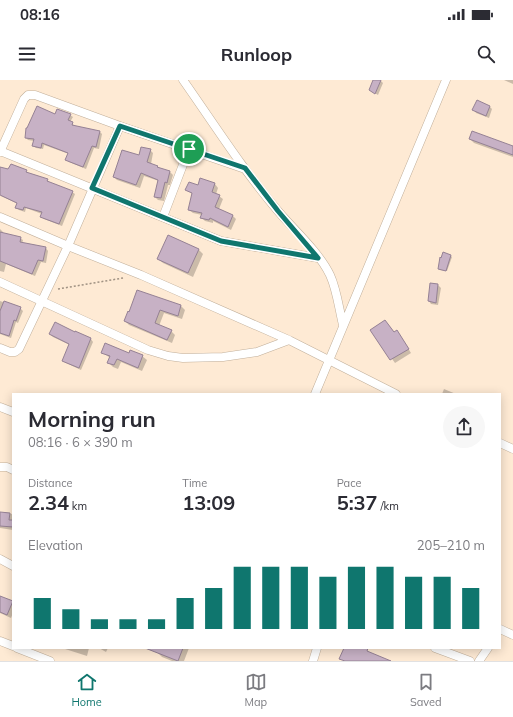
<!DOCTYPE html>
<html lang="en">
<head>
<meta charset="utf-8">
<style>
  :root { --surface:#fff; --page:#f7f7f7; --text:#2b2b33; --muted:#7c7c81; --line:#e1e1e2; --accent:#0f766e }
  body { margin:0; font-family:Mulish,sans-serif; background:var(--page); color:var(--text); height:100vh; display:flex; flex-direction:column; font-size:15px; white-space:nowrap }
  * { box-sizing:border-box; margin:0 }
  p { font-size:13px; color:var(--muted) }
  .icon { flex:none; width:22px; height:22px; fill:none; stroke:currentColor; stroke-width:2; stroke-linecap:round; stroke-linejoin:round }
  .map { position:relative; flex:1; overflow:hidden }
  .side { position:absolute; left:12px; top:313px; width:489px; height:256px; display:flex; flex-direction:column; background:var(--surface); border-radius:0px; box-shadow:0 2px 10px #0003 }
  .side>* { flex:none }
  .pin { position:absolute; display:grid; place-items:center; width:34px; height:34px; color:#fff; margin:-17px; border:2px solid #fff; border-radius:50%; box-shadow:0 1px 4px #0007 }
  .round { display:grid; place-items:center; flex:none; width:42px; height:42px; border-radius:21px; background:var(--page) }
  .headline { display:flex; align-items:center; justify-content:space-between; height:68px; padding:0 16px }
  h1 { font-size:22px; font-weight:700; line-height:30px }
  .stats { display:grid; grid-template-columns:repeat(3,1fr); gap:6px; height:68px; padding:4px 16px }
  .stats div { display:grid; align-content:center }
  .stats b { font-size:20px; font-weight:700 }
  .stats small { font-size:11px; font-weight:400 }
  .stats p { font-size:11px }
  .chart { height:112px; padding:8px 16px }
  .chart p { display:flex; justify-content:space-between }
  .chart svg { width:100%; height:72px; margin-top:4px; stroke:var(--accent); stroke-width:6 }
  .status { display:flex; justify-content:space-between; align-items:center; height:28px; padding:0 20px; background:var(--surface); direction:ltr }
  .status svg { height:11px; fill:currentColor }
  header { display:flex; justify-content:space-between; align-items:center; height:52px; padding:0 16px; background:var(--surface); font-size:18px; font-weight:700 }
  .tabs { display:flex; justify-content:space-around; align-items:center; height:56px; border-top:1px solid var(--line); background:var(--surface); font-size:11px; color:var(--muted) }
  .tabs a { display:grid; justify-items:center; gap:2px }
  .tabs .on { color:var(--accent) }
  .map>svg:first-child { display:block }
</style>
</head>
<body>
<div class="status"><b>08:16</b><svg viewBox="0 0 49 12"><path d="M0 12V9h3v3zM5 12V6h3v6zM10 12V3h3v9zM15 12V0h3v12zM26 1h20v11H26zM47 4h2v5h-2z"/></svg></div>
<header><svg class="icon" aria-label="menu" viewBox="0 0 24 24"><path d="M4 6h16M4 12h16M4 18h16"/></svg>Runloop<svg class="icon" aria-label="search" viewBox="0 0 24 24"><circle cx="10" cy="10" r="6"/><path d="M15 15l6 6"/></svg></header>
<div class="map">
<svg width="513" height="581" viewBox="0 0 513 581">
  <rect width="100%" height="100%" fill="#feead4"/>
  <path fill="#0003" d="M374 0H380L383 3 378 15 370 10Z
    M504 0H513V4Z
    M490 27 492 29 489 38 476 33 474 30Z
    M56 35H70L73 37 70 42 75 46 100 52 102 54 99 69 94 68 86 89 69 82 67 80 69 74 44 65 43 69 36 68 33 65 34 61 28 60 26 58Z
    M470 59 513 67V77L474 63Z
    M150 70 153 73 151 84 159 89 169 91 173 95 170 105H168L164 121 158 120 155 117 159 101 144 96 140 108 117 100 114 97 139 77Z
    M0 88 9 91H26L29 94 47 100 50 103 72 112 75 114 62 146 44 139 41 136 42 134 26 128 25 132 19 130 16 127 18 124 1 116Z
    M201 99 215 104 218 108 216 114 223 119 219 129 233 136 236 139 231 150 213 141V143L205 141 202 138V135L193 133 189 130 193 114 186 110 198 106Z
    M0 149 3 152 2 153 20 158 23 160 22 164 46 168 48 171 46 183 41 182 35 196 6 184 4 192 0 191Z
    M169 156 199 170 203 174 193 197 163 183 158 179Z
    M451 176 452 177 447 191 440 190 439 189Z
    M431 204 438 205 441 208 438 225 431 224 429 221Z
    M0 221 20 228 23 231 18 243 16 242 11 258 0 254Z
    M181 226 185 230 182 239 164 233 159 246 171 251 175 255 172 263 129 245 125 241 128 233Z
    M385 241 395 253 400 255 411 273 395 283 371 250Z
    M76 253 91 259 93 262 81 290 66 283 63 281 70 265 53 257 50 254Z
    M102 272 142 276 147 280 142 291 121 282 118 289 113 287 108 282 110 278Z
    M444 309 456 314H442Z
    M0 433 13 434V450L0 448Z
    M0 517 13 523V533L11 538 0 533Z
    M62 568H89L87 576Z
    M99 568H108L106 572Z
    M160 568H189L184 581H172L162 577 158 573Z"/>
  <path fill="#c7b1c5" stroke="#958194" d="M373 0H381L375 14 369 10Z
    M477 20 490 26 486 36 472 30Z
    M37 26 55 34 57 29 71 34 68 40 73 42 72 45 100 51 96 67 92 66 83 87 65 80 68 73 42 63 41 68 32 66 34 59 25 58 26 48H27Z
    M472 51 513 66V75L469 59Z
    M141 67 151 69 147 82 158 86 157 87 170 91 167 103 165 102 161 118 154 117 158 100 141 93 136 105 113 97 122 70 139 75Z
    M11 84 27 90 26 92 48 99 47 101 73 111 59 144 40 137 42 132 24 127 23 130 15 128 17 123 0 115V87L8 89Z
    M200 98 215 103 212 112 220 115 215 127 233 135 228 147 210 138 209 140 200 138 202 133 188 130 192 113 185 110 189 102 198 105Z
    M0 152 21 157 20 162 46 167 43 181 38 180 32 194 0 181Z
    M168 155 199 169 188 193 157 179Z
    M443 172 451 175 446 191 438 189 440 177 441 178Z
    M430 203 438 204 436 223 428 221Z
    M137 210 181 225 178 236 160 230 155 243 172 250 167 260 124 241 128 231 129 232Z
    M4 221 21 227 16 241 14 240 9 256 0 253V231Z
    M385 240 394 252 397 250 409 269 390 280 370 250Z
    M55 242 75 252V251L91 258 79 288 62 281 69 264 49 254Z
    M105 263 129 273 130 270 143 275 138 288 117 279 114 285 107 283 110 276 101 273Z
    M0 432 10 433 9 440H13V447L0 446Z
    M0 516 13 521 7 535 0 532Z
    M145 568H183L178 581Z
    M344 568H368L367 571 391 581H345L339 579Z"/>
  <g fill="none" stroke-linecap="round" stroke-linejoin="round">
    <g stroke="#c1af9a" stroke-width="9">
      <path id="street" d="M183 0C214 44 243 90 278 131 294 150 319 172 330 195 337 210 339 229 343 245
        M0 71 221 161 318 178
        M0 72 24 19 28 15H35L120 46 245 89
        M0 137 68 166 141 195 289 260 396 314
        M163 137 189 69
        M0 202 148 270 168 276 183 278 223 277 257 272 289 260
        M0 268 10 272H15L19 269 68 166 120 46
        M315 314 446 0
        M0 327 13 332
        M500 363 513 369
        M0 387H7L13 390
        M0 479 13 486
        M500 549 513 555
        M0 561 13 566
        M17 568 50 581
        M435 568 470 581
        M313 581 317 568
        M479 581 488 568"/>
    </g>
    <path stroke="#a09283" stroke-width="1.5" stroke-dasharray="2 2" stroke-linecap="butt" d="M58 209 123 198"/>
    <use href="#street" stroke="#fff" stroke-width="8"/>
  </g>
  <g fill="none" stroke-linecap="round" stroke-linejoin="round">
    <g stroke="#fff" stroke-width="8">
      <path id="route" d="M120 46 245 88 278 131 318 178 221 161 92 108Z"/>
    </g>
    <use href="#route" stroke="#0f766e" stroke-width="5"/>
  </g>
</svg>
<div class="pin" style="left:189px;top:69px;background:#1e9e55"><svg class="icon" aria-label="arrive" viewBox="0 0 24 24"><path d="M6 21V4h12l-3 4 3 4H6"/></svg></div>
<section class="side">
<div class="headline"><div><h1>Morning run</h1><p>08:16 · 6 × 390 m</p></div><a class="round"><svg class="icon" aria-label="share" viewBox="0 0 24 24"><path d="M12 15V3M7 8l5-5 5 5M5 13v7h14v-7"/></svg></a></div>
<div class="stats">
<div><p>Distance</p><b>2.34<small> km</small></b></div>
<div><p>Time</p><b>13:09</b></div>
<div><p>Pace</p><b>5:37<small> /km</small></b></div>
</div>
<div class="chart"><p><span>Elevation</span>205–210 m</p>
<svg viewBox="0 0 160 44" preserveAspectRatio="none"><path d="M5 44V25M15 44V32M25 44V38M35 44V38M45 44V38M55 44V25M65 44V19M75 44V6M85 44V6M95 44V6M105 44V12M115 44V6M125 44V6M135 44V12M145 44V12M155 44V19"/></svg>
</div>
</section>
</div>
<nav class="tabs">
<a class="on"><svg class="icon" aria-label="home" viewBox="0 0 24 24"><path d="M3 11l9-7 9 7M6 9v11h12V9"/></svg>Home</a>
<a><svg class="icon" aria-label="map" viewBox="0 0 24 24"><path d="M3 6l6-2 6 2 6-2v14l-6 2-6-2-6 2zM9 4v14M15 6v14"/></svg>Map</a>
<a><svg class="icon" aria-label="saved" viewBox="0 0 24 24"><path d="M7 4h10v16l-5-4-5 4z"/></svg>Saved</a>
</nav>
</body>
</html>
